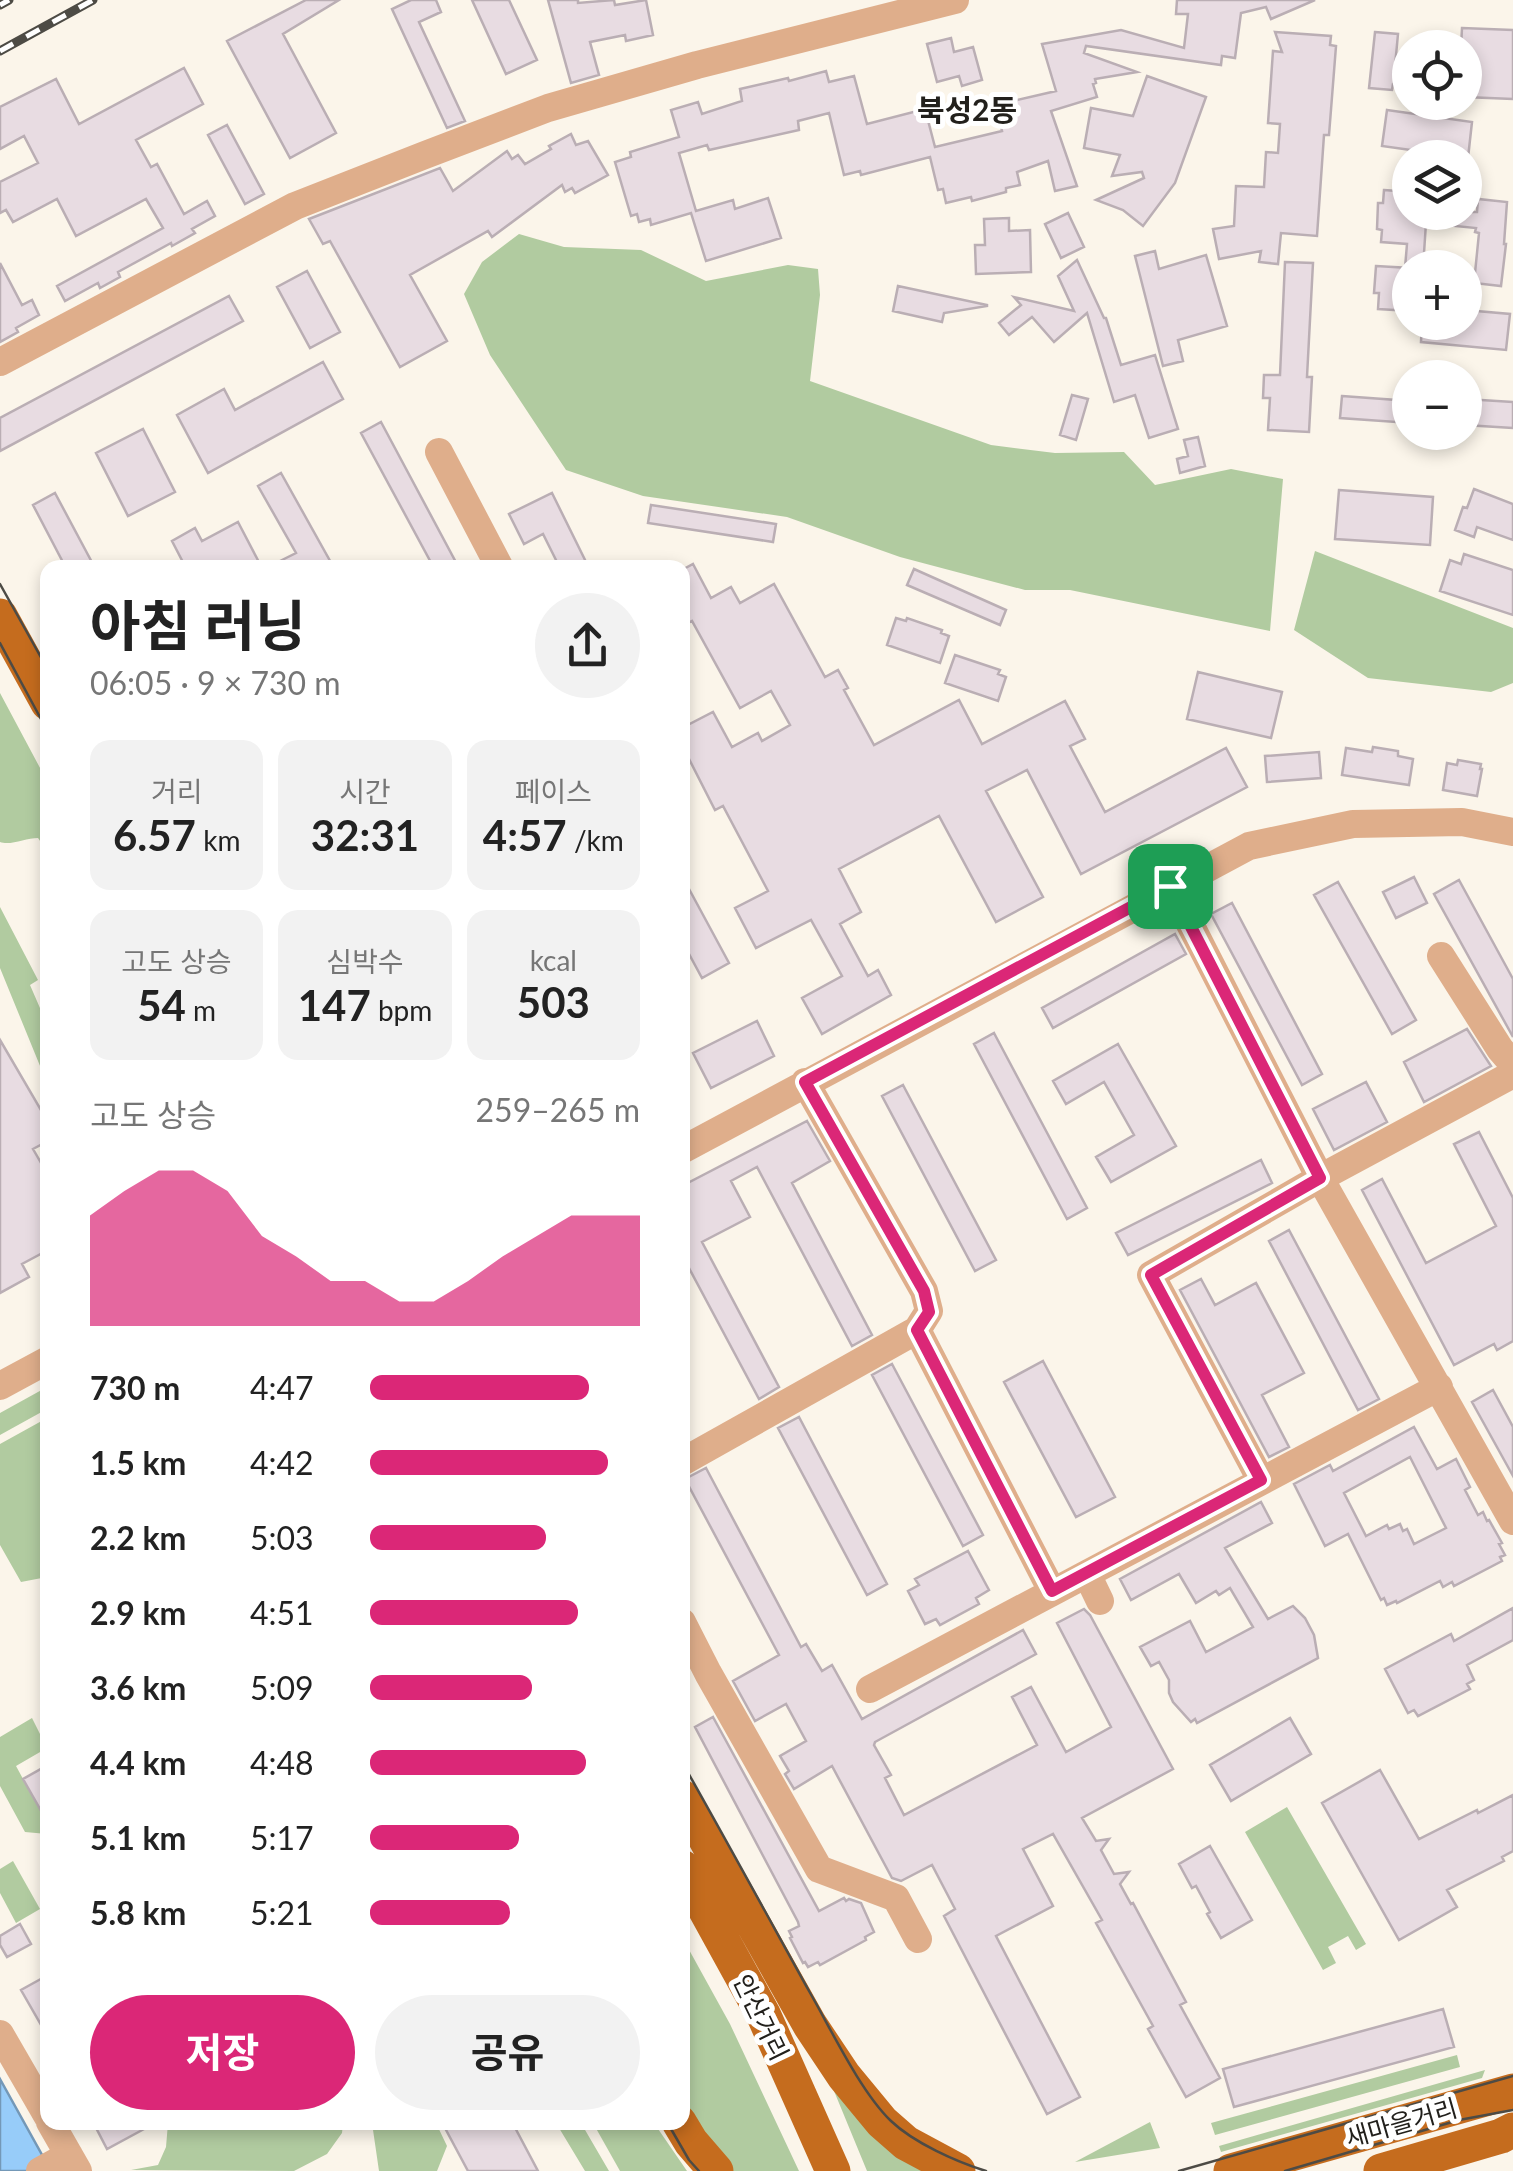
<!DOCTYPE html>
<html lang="ko">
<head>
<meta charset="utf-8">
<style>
  :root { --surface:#fff; --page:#f2f2f2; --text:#222; --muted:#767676; --accent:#db2777 }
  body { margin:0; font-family:Lato,"Noto Sans KR",sans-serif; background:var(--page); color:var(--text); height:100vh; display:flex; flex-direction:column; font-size:38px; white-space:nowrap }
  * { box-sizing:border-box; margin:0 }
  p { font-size:32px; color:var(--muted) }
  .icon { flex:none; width:55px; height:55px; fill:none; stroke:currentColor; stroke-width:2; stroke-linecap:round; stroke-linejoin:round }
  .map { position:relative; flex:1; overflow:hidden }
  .sheet { position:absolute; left:40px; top:560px; width:650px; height:1570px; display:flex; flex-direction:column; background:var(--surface); border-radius:20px; box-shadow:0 5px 15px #0003 }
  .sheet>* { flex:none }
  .buttons { position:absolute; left:1392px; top:30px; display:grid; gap:20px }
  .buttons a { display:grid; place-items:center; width:90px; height:90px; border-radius:50%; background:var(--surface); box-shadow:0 5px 15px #0003; font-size:50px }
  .pin { position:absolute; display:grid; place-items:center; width:85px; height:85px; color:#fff; margin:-42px; border-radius:20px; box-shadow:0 5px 15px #0006 }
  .round { display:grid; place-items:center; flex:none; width:105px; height:105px; border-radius:52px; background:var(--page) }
  .head { display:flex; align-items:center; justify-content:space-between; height:170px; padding:0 50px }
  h1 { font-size:55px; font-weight:700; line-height:75px }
  .figures { display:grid; grid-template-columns:repeat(3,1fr); gap:15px; height:170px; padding:10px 50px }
  .figures div { display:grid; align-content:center; border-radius:20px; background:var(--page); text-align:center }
  .figures b { font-size:42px; font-weight:700 }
  .figures small { font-size:28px; font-weight:400 }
  .figures p { font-size:28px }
  .chart { height:280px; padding:20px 50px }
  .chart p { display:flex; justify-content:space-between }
  .chart svg { width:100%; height:180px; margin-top:10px; fill:var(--accent); opacity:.7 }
  .primary-button { display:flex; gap:20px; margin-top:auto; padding:20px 50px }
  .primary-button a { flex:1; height:115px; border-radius:60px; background:var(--accent); color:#fff; font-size:40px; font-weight:700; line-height:115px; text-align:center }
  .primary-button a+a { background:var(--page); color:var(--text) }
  ul { padding:0 50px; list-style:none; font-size:32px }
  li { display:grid; grid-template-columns:160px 120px 1fr; align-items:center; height:75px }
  li i { height:25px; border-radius:12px; background:var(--accent) }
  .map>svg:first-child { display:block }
</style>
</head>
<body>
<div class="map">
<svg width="1513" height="2171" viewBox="0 0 1513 2171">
  <rect width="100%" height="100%" fill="#fbf5ea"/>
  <path fill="#b1cba0" d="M519 234 564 247 641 250 706 281 788 265 818 269 820 295 810 381 991 445 1055 453 1124 452 1155 485 1231 469 1283 479 1270 631 1070 590H1025L900 557 787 517 643 496 566 470 490 355 464 294 482 262Z
    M1315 551 1513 628V683L1491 692 1368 678 1294 630Z
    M0 693 47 781V851L38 838C26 838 10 846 0 842Z
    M0 907 38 980 30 985 43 1015 40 1022 42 1028 47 1027V1083L0 968Z
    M47 1387V1409L0 1435V1413Z
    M47 1418V1577L21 1582 0 1545V1444Z
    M32 1718 47 1748 16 1766 47 1823V1834L25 1832 0 1786V1737Z
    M1287 1807 1366 1944 1356 1950 1348 1936 1328 1947 1336 1963 1323 1970 1245 1832Z
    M13 1861 40 1909 16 1923 0 1893V1869Z
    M682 1937 730 2024 799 2171H729L683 2107Z
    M1457 2055 1460 2067 1215 2135 1211 2123Z
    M1485 2070 1482 2078 1221 2152 1219 2146Z
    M827 2074 935 2171H867Z
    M1150 2122 1160 2148 1075 2162Z
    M168 2123V2122L343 2123 342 2133 327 2154 294 2171 131 2170 158 2165 166 2147Z
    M372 2123H436L447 2146 437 2171H379Z
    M556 2123H581L609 2171H585Z
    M593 2123H654L687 2171H620Z"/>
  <path fill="#97ccf9" stroke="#7498b7" stroke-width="2.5" d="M0 2079 51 2171H0Z"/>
  <path fill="#e8dce2" stroke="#baaeb4" stroke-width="2.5" fill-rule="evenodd" d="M306 0H339L283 34 336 133 290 158 227 41Z
    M411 0H436L441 12 419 22 465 121 447 128 392 9Z
    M472 0H509L537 60 506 74Z
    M548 0H578V3L614 0 615 5 646 0 653 35 626 41 625 35 590 42 599 75 571 83Z
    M1177 0H1315L1271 19 1266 7 1241 13 1235 58 1222 56 1221 65 1086 46 1084 53 1137 72 1095 79 1096 83 1093 84 1097 97 1051 111 1077 186 1055 191 1048 161 1017 172 1020 185 1006 188V192L972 201 971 197 946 203 943 189 938 190 930 157 861 175 860 171 844 175 829 113 798 121 799 130 709 150 707 145 679 153 696 211 733 200 735 209 768 198 781 238 706 261 691 213 651 225 650 219 639 222 637 214 631 216 615 162 631 157 630 152 679 137 671 110 698 102 702 114 742 101 740 89 788 78 789 81 826 71 829 82 854 76 867 124 925 109 935 147 1002 131 996 105 1056 91 1042 44 1121 30 1184 48 1188 14H1176Z
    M1462 28 1513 30V99L1465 97V48H1461Z
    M1275 32 1331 36 1330 45 1336 46 1329 135H1324L1317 236 1281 233 1278 264 1259 262 1261 251 1219 259 1213 229 1234 226 1236 186 1264 187 1266 152 1278 153 1280 124 1268 123 1273 51 1282 52Z
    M1375 32 1398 34 1395 66 1410 67V85L1393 84 1392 90 1369 88Z
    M951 38 954 52 973 47 982 80 962 86 959 76 937 82 927 44Z
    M184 68 203 104 136 140 151 167 157 164 184 214 207 201 215 216 192 229 195 233 172 246 171 243 118 272 120 277 100 288 98 283 65 301 57 286 163 228 146 199 76 236 57 199 13 222 6 210 0 213V182L38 163 24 136 0 149V107L56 79 79 124Z
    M1147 76 1206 97 1175 183 1143 226 1123 210 1096 200 1144 178 1142 172 1112 176 1120 155 1084 148 1091 108 1133 116Z
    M1387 110 1472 122 1468 158 1382 146Z
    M227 125 264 194 245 204 208 135Z
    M571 134 576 145 588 141 608 175 575 193 572 188 565 192 562 185 492 237 488 231 410 275 447 341 400 367 330 241 323 244 309 219 440 168 453 191 507 151 512 159 518 155 525 164 551 149 549 146Z
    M1384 190 1410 192V212H1477L1478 199 1507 202 1504 244H1506L1501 286 1474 283 1479 233 1475 232 1476 228 1426 223 1423 268H1405L1407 244 1381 242 1382 230 1377 229 1378 203H1383Z
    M1068 213 1084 247 1061 258 1045 224Z
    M1009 218V231L1030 230 1031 272 976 274 975 245H985L984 219Z
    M1155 251 1159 269 1206 255 1227 326 1178 340 1183 361 1163 366 1135 256Z
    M1077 260 1104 318H1106L1121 365 1155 355 1178 429 1149 438 1135 395 1114 402 1087 313 1054 342 1032 317 1009 335 999 323 1021 305 1014 297 1074 311 1058 276Z
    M1285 262 1313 263 1307 377H1312L1309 432 1268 430 1270 398H1263L1264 375H1280Z
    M0 263 22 305 32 300 39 315 16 328 18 332 0 342Z
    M1376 266 1410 268V311L1378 309 1379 293H1374Z
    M307 271 340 332 310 348 277 287Z
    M898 286 987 305V306L944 313 942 322 893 311Z
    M229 296 243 321 0 451V418Z
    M1465 310 1510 314 1506 350 1421 342 1422 322H1465Z
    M323 362 343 399 208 473 177 415 224 389 235 410Z
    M1072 395 1088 399 1076 440 1060 435Z
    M1342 396 1410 401V423L1340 418Z
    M1465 399 1513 402V428L1465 425Z
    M381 422 459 568H434L361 433Z
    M143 429 175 492 128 516 96 453Z
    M1198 437 1205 466 1180 473 1177 459 1188 456 1184 440Z
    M281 473 334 568H266L296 553 258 486Z
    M1474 489 1513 504V540L1477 527 1474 537 1455 530 1463 507 1467 508Z
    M1339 490 1433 497 1430 545 1335 539Z
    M55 493 95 568H66L33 505Z
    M552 493 589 568H560L543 534 524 544 509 514Z
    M651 505 776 524 773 542 648 523Z
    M238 522 262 568H186L172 541 195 528 202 541Z
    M1464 554 1513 570V615L1440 591 1450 560 1461 564Z
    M693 564 711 598 731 587 740 603 774 584 825 677 838 670 848 688 844 690 874 745 959 700 982 744 1065 701 1085 739 1070 746 1105 812 1226 748 1247 787 1081 874 1027 770 986 791 1043 897 996 922 939 816 839 869 861 912 840 924 868 976 878 970 891 995 822 1034 802 998 842 976 811 920 756 948 735 908 768 891 723 806 715 810 688 757 682 759V728L713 712 732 747 758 733 762 741 790 725 771 691 740 708 692 621 682 626V570Z
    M914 569 1006 610 1000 625 907 585Z
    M896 618 906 621 907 618 942 630 941 633 949 636 940 663 887 645Z
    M955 655 1000 670 998 674 1006 677 998 701 945 683Z
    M1198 672 1282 692 1271 738 1187 719Z
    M1373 747 1398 751V756L1413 759 1409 785 1342 775 1346 748 1372 752Z
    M1319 752 1321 778 1267 782 1265 756Z
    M1458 760 1481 764 1480 769H1482L1477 796 1443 790 1447 763 1457 765Z
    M682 876 729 963 702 978 682 941Z
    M1414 877 1427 903 1396 918 1383 892Z
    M1459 880 1513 979V1037L1434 894Z
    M1338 882 1416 1020 1392 1034 1314 895Z
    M1232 903 1322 1074 1302 1085 1211 914Z
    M1175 934 1186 954 1053 1028 1042 1008Z
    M757 1021 774 1056 711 1088 693 1053Z
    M1467 1029 1491 1066 1424 1102 1404 1062Z
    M994 1033 1087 1208 1067 1219 974 1044Z
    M0 1040 48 1122V1141L33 1149 48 1175V1250L22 1264 29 1277 0 1293Z
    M1118 1044 1176 1146 1111 1182 1096 1157 1134 1135 1104 1082 1066 1104 1053 1081Z
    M1366 1082 1387 1122 1334 1150 1313 1109Z
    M903 1085 996 1260 975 1271 882 1096Z
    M807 1121 830 1161 792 1183 872 1335 852 1346 757 1167 731 1181 750 1217 702 1242 779 1387 759 1399 682 1255V1186Z
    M1479 1132 1513 1198V1341L1497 1350 1494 1344 1454 1365 1362 1190 1382 1179 1426 1263 1496 1226 1454 1144Z
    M1261 1160 1272 1183 1128 1255 1116 1233Z
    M1289 1230 1379 1399 1358 1410 1269 1241Z
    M1201 1279 1215 1305 1256 1283 1304 1373 1262 1395 1289 1447 1269 1457 1180 1290Z
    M1043 1361 1115 1497 1076 1517 1004 1382Z
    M892 1364 983 1535 963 1546 872 1375Z
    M1493 1390 1513 1427V1476L1472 1402Z
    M799 1417 887 1584 867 1595 778 1428Z
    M1414 1427 1437 1469 1456 1459 1470 1487 1465 1490 1478 1515 1483 1512 1487 1521 1489 1520 1502 1543 1499 1544 1505 1555 1500 1557 1502 1561 1454 1586 1452 1582 1443 1587 1440 1581 1397 1603 1396 1601 1387 1605 1384 1598 1381 1600 1348 1534 1325 1546 1294 1484 1330 1465 1333 1471ZM1410 1457 1446 1528 1414 1544 1407 1529 1403 1531 1400 1524 1389 1529 1387 1525 1366 1536 1344 1493Z
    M706 1468 801 1647 806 1644 822 1671 832 1665 862 1719 1023 1630 1036 1654 875 1742 874 1745 891 1775 885 1778 904 1815 1037 1745 1012 1697 1031 1687 1066 1752 1111 1727 1057 1623 1084 1609 1090 1615 1173 1769 1082 1818 1096 1841 1109 1839 1101 1850 1114 1874 1129 1872 1120 1884 1131 1904 1133 1903 1186 2002 1180 2005 1220 2078 1186 2097 1148 2029 1153 2026 1096 1923 1102 1920 1053 1834 1023 1849 1053 1906 996 1936 1080 2097 1047 2114 944 1916 955 1909 932 1865 901 1881 892 1878 832 1766 794 1789 785 1774 789 1771 780 1756 806 1741 786 1704 755 1721 733 1681 779 1655 685 1479Z
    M1261 1502 1272 1523 1225 1548 1268 1619 1293 1606 1305 1618 1314 1635 1318 1658 1197 1723 1195 1719 1191 1722 1173 1702 1169 1693V1680L1159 1662 1151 1666 1140 1647 1190 1621 1206 1652 1253 1627 1230 1588 1219 1595 1216 1591 1196 1603 1179 1574 1131 1600 1120 1579Z
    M968 1551 989 1590 976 1598 979 1604 940 1625 936 1619 925 1624 908 1591 919 1585 915 1579Z
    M1513 1608V1640L1467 1665 1474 1680 1467 1684 1470 1689 1418 1716 1414 1710 1408 1713 1385 1669 1451 1634 1454 1641Z
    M713 1717 819 1911 844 1898 846 1901 849 1899 861 1903 874 1932 865 1937 866 1940 820 1965 818 1962 808 1967 805 1962 803 1963 790 1938 792 1937 789 1931 799 1926 798 1922 695 1727Z
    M1290 1718 1311 1754 1231 1801 1210 1765Z
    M48 1765V1823L23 1779Z
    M1380 1770 1419 1839 1477 1810 1478 1813 1513 1795V1851L1502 1857 1504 1861 1447 1890 1457 1907 1399 1940 1322 1803Z
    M1210 1846 1252 1920 1221 1938 1207 1914 1210 1912 1196 1886 1192 1888 1179 1864Z
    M20 1924 31 1944 7 1957 0 1945V1936Z
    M48 1975V2037L21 1990Z
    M1443 2009 1454 2047 1234 2107 1223 2069Z
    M93 2122H157L107 2149Z
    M456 2122H512L538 2171H468L445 2128Z"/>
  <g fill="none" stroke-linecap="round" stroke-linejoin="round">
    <path stroke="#dfae8b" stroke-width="28" d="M0 362 295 206 425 155 548 108 697 65 955 0
      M439 452 500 568
      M1171 887 1320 1178 1513 1521
      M1441 956 1500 1049 1513 1064
      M682 1150 1249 846 1353 824 1462 822 1513 832
      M917 1330 1052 1591
      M0 1386 48 1360
      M682 1462 917 1330 929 1311 924 1291 805 1082
      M1261 1480 1151 1275 1320 1178 1513 1074
      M1087 1574 1100 1601
      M682 1622 708 1673 819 1869 896 1898 918 1939
      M870 1689 1439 1387
      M0 2034 48 2117
      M50 2122 78 2171
      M40 2171 69 2155"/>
    <path stroke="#c56c1e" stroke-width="35" d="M0 616 48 703
      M682 1797 810 2025 844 2076 882 2122 906 2143 958 2171
      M682 1867 764 2016 833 2171
      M679 2122 691 2142 716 2171
      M1231 2171 1513 2091
      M1381 2171 1501 2136 1513 2130"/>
    <path stroke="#4d4b45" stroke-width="2.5" d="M0 584 48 670
      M0 643 48 732
      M682 1762C725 1838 767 1915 809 1991 831 2029 860 2091 891 2121 914 2143 957 2162 986 2171
      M667 2122 689 2160 699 2171
      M1179 2171 1513 2076
      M1285 2171 1459 2120 1513 2110"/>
    <g stroke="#4d4b45" stroke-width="9">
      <path id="rail" d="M0 5 9 0
        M0 51 93 0"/>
    </g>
    <use href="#rail" stroke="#fff" stroke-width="5" stroke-dasharray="15" stroke-linecap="butt"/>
  </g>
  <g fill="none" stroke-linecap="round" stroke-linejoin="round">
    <g stroke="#fff" stroke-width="20">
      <path id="route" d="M1170 886 1320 1178 1151 1275 1261 1480 1052 1591 917 1330 929 1312 924 1291 805 1082Z"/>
    </g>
    <use href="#route" stroke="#db2777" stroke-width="12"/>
  </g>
  <g text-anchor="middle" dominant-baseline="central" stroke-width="10" stroke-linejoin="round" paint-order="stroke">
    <g font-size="25" fill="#22201c" stroke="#fff">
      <text transform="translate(762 2017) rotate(64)">안산거리</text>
      <text transform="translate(1401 2122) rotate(-16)">새마을거리</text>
    </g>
    <g font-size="30" font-weight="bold" fill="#22201c" stroke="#fff">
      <text x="967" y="109">북성2동</text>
    </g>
  </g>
</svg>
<div class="buttons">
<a><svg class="icon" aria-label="locate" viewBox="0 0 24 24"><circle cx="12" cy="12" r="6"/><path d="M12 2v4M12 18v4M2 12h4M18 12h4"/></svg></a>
<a><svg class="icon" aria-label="layers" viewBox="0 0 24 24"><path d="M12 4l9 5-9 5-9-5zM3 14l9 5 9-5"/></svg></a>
<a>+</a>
<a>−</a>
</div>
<div class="pin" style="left:1170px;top:886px;background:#1e9e55"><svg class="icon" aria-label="arrive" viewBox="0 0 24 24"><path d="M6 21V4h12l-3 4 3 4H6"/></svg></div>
<section class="sheet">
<div class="head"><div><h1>아침 러닝</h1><p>06:05 · 9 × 730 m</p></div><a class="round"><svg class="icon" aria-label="share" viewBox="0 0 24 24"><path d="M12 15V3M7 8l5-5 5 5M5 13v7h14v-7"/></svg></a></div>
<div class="figures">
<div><p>거리</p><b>6.57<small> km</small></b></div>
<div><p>시간</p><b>32:31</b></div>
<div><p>페이스</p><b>4:57<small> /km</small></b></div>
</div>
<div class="figures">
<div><p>고도 상승</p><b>54<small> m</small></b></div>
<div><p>심박수</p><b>147<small> bpm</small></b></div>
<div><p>kcal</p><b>503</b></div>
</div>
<div class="chart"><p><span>고도 상승</span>259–265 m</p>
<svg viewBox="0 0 160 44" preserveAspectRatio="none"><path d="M0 44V17L10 11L20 6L30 6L40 11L50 22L60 27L70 33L80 33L90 38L100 38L110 33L120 27L130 22L140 17L150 17L160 17V44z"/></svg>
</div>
<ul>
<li><b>730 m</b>4:47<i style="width:81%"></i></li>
<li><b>1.5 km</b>4:42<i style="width:88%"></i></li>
<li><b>2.2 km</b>5:03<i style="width:65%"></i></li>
<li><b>2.9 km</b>4:51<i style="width:77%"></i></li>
<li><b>3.6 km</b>5:09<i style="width:60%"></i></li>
<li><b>4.4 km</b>4:48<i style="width:80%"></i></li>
<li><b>5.1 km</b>5:17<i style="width:55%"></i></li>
<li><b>5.8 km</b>5:21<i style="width:52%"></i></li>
</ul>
<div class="primary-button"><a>저장</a><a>공유</a></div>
</section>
</div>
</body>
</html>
